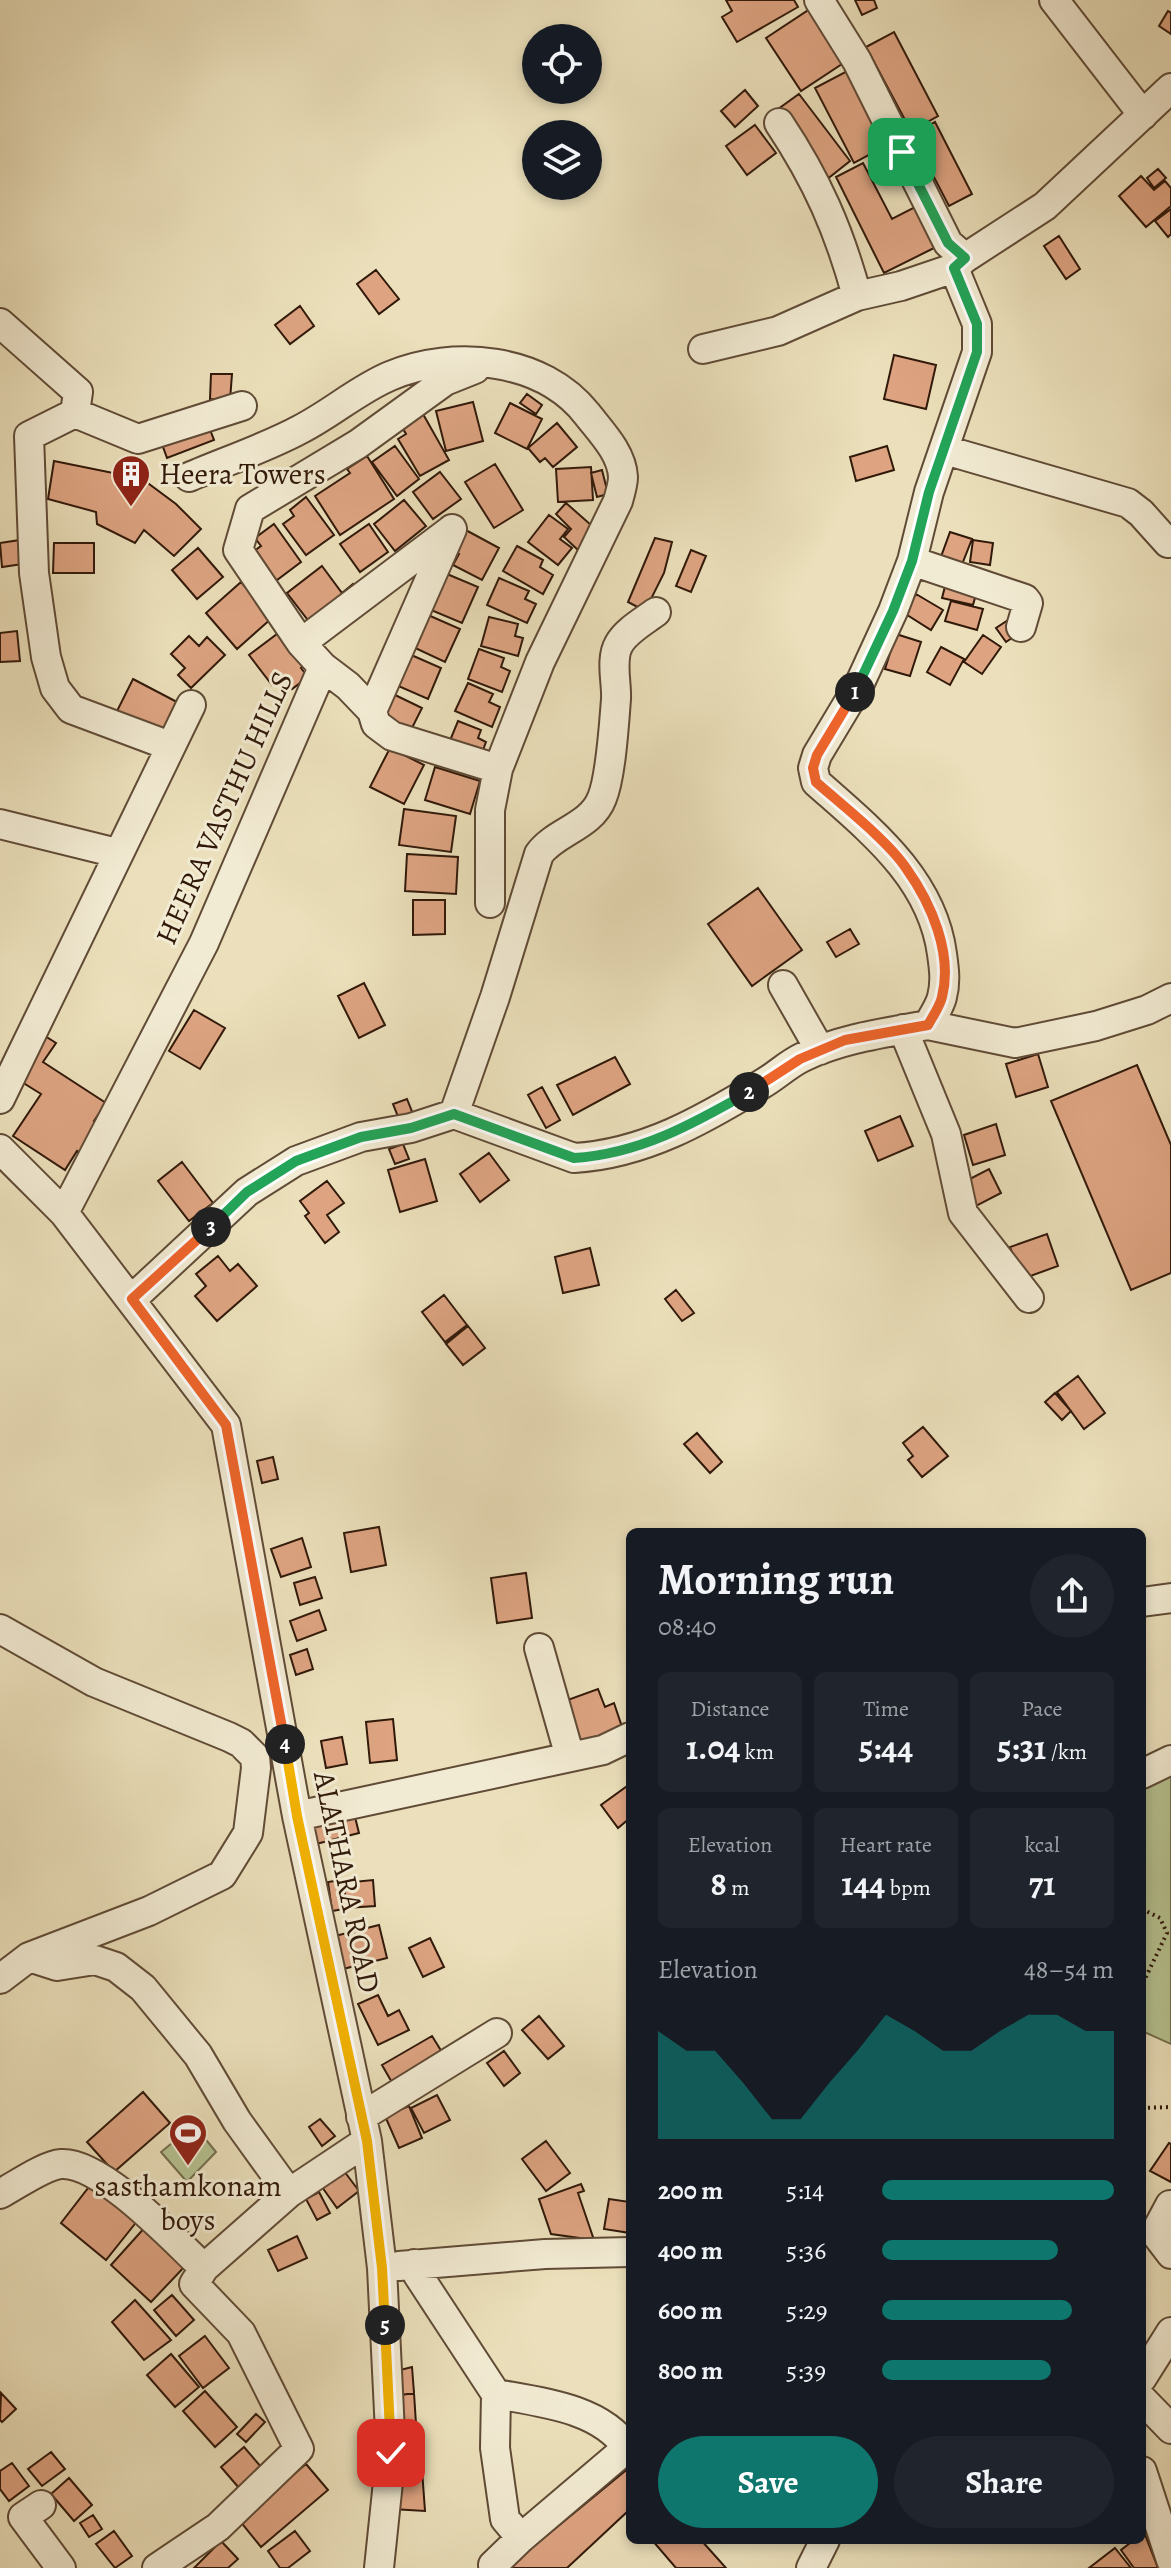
<!DOCTYPE html>
<html lang="en">
<head>
<meta charset="utf-8">
<style>
  :root { --surface:#171b24; --page:#20242c; --text:#f1f3f6; --muted:#9ea1a6; --accent:#0f766e }
  body { margin:0; font-family:Alegreya,serif; background:var(--page); color:var(--text); height:100vh; display:flex; flex-direction:column; font-size:30px; white-space:nowrap }
  * { box-sizing:border-box; margin:0 }
  p { font-size:26px; color:var(--muted) }
  .icon { flex:none; width:44px; height:44px; fill:none; stroke:currentColor; stroke-width:2; stroke-linecap:round; stroke-linejoin:round }
  .map { position:relative; flex:1; overflow:hidden }
  .sheet { position:absolute; left:626px; top:1528px; width:520px; height:1016px; display:flex; flex-direction:column; background:var(--surface); border-radius:12px; box-shadow:0 4px 12px #0003 }
  .sheet>* { flex:none }
  .controls { position:absolute; left:522px; top:24px; display:grid; gap:16px }
  .controls a { display:grid; place-items:center; width:80px; height:80px; border-radius:50%; background:var(--surface); box-shadow:0 4px 12px #0003; font-size:40px }
  .pin { position:absolute; display:grid; place-items:center; width:68px; height:68px; color:#fff; margin:-34px; border-radius:16px; box-shadow:0 4px 12px #0006 }
  .km { position:absolute; width:40px; height:40px; margin:-20px; border-radius:50%; background:#222; color:#fff; font-size:22px; line-height:40px; text-align:center }
  .round { display:grid; place-items:center; flex:none; width:84px; height:84px; border-radius:42px; background:var(--page) }
  .summary { display:flex; align-items:center; justify-content:space-between; height:136px; padding:0 32px }
  h1 { font-size:44px; font-weight:700; line-height:60px }
  .stats { display:grid; grid-template-columns:repeat(3,1fr); gap:12px; height:136px; padding:8px 32px }
  .stats div { display:grid; align-content:center; border-radius:12px; background:var(--page); text-align:center }
  .stats b { font-size:34px; font-weight:700 }
  .stats small { font-size:22px; font-weight:400 }
  .stats p { font-size:22px }
  .chart { height:224px; padding:16px 32px }
  .chart p { display:flex; justify-content:space-between }
  .chart svg { width:100%; height:144px; margin-top:8px; fill:var(--accent); opacity:.7 }
  .button { display:flex; gap:16px; margin-top:auto; padding:16px 32px }
  .button a { flex:1; height:92px; border-radius:48px; background:var(--accent); color:#fff; font-size:32px; font-weight:700; line-height:92px; text-align:center }
  .button a+a { background:var(--page); color:var(--text) }
  ul { padding:0 32px; list-style:none; font-size:26px }
  li { display:grid; grid-template-columns:128px 96px 1fr; align-items:center; height:60px }
  li i { height:20px; border-radius:10px; background:var(--accent) }
  .map>svg:first-child { display:block }
</style>
</head>
<body>
<div class="map">
<svg width="1171" height="2568" viewBox="0 0 1171 2568">
  <rect width="100%" height="100%" fill="#ebe0bb"/>
  <filter id="stains"><feTurbulence type="fractalNoise" baseFrequency=".0025" numOctaves="4"/><feColorMatrix values="0 0 0 0 .2 0 0 0 0 .09 0 0 0 0 .02 0 0 0 .5 -.17"/></filter>
  <radialGradient id="worn" r=".72"><stop offset=".6" stop-color="#630" stop-opacity="0"/><stop offset="1" stop-color="#630" stop-opacity=".3"/></radialGradient>
  <path fill="#b6c291" stroke="#746e4e" stroke-width="2" d="M1171 1772V2044L1142 2031V1785Z
    M194 2125 216 2152 187 2182 161 2152Z"/>
  <path fill="#dea482" stroke="#31190a" stroke-width="2" d="M726 0H794L798 7 737 42 722 17 732 11Z
    M855 0H874L877 8 862 15Z
    M813 7 848 60 801 91 766 38Z
    M1168 11 1171 13V34L1159 26Z
    M894 32 938 116 911 131 866 47Z
    M853 68 893 142 854 163 815 88Z
    M745 90 758 106 735 127 721 111Z
    M799 94 850 161 826 180 774 112Z
    M935 122 972 194 949 206 912 135Z
    M755 125 776 153 747 175 726 146Z
    M863 163 892 219 917 206 938 246 884 273 836 177Z
    M1158 169 1166 178 1154 188 1147 178Z
    M1141 176 1154 190 1165 181 1171 188V206L1146 227 1119 196Z
    M1171 209V234L1168 237 1155 221Z
    M1059 236 1080 269 1066 279 1044 246Z
    M376 270 399 299 379 314 357 284Z
    M300 306 314 326 290 344 275 325Z
    M894 355 936 365 926 409 884 399Z
    M211 374H232L230 400 210 399Z
    M527 394 542 405 536 414 520 403Z
    M473 402 483 441 446 451 436 411Z
    M510 403 542 419 527 449 495 433Z
    M423 414 449 460 420 476 398 439 406 434 402 427Z
    M557 423 577 447 553 467 545 458 540 462 528 448Z
    M209 427 214 440 167 458 162 444Z
    M395 446 419 479 397 496 372 462Z
    M887 446 894 470 856 481 850 457Z
    M367 456 394 499 340 535 315 496 350 473 347 469Z
    M54 461 128 476 125 487 131 492 145 481 176 504 201 529 174 556 144 530 135 543 97 524 96 512 48 499Z
    M495 464 523 510 494 528 465 482Z
    M591 467 593 500 558 502 556 469Z
    M602 470 608 494 597 497 591 473Z
    M440 472 461 499 433 519 413 492Z
    M306 497 334 535 306 555 283 524 294 516 290 510Z
    M404 500 426 526 395 551 374 524Z
    M566 503 591 525 589 527 594 532 578 550 564 537 571 529 556 514Z
    M549 515 568 529 560 539 572 548 558 565 528 542Z
    M274 524 301 562 269 586 247 556 261 546 255 538Z
    M369 524 388 552 360 572 340 544Z
    M462 528 499 548 482 580 453 565 459 554 451 550Z
    M950 532 972 539 959 572 938 565Z
    M655 538 672 542 664 573 645 611 628 602Z
    M20 540 23 564 2 567 0 543Z
    M973 540 993 543 990 565 970 562Z
    M54 543H94V573H53Z
    M517 546 543 560 540 567 553 575 543 594 503 571Z
    M198 548 223 577 197 599 172 570Z
    M691 550 706 556 691 592 676 586Z
    M322 566 342 593 353 584 359 593 314 628 287 593Z
    M447 574 478 587 462 623 431 610Z
    M499 578 529 591 525 599 536 604 527 623 487 605Z
    M947 579 978 587 973 605 942 598Z
    M241 582 272 618 237 649 206 613Z
    M916 594 943 610 931 630 904 613Z
    M951 601 983 609 977 630 945 621Z
    M428 615 460 629 445 662 413 647Z
    M489 617 518 624 515 636 523 638 518 656 481 646Z
    M1008 620 1018 634 1006 642 996 628Z
    M285 628 310 661 301 668 308 677 292 689 282 676 272 685 249 655Z
    M17 631 20 661 0 662V633Z
    M896 634 921 642 910 676 885 669Z
    M983 635 1001 647 982 674 964 662Z
    M189 636 199 646 207 637 225 655 191 688 178 675 185 668 171 654Z
    M941 647 964 659 950 685 927 672Z
    M479 649 504 658 501 667 510 671 502 692 468 679Z
    M409 654 441 668 428 699 396 685Z
    M133 679 177 702 161 735 116 713Z
    M468 683 493 694 489 702 500 707 492 727 455 711Z
    M393 694 422 708 408 736 380 722Z
    M458 721 481 730 478 738 486 742 481 755 449 743Z
    M390 748 424 765 404 804 370 787Z
    M435 767 480 781 470 814 425 800Z
    M404 809 456 816 451 852 399 845Z
    M407 854 458 857 456 894 405 891Z
    M758 888 802 950 752 986 708 924Z
    M413 900H445V934L413 935Z
    M850 929 859 944 836 957 827 942Z
    M364 983 385 1025 359 1038 338 996Z
    M194 1010 225 1028 200 1069 169 1051Z
    M45 1036 56 1043 43 1062 106 1103 94 1121 105 1128 86 1157 77 1151 65 1170 13 1136 41 1094 17 1079Z
    M1038 1054 1048 1087 1016 1097 1006 1064Z
    M615 1057 630 1084 573 1115 557 1085Z
    M1137 1065 1171 1145V1273L1131 1290 1051 1101Z
    M542 1087 560 1120 546 1128 528 1095Z
    M407 1099 413 1114 399 1119 393 1104Z
    M900 1116 913 1146 878 1161 865 1131Z
    M996 1124 1005 1155 973 1165 964 1135Z
    M403 1144 409 1159 395 1164 389 1149Z
    M489 1153 509 1180 480 1202 460 1174Z
    M425 1159 437 1201 400 1212 388 1170Z
    M182 1162 213 1203 189 1221 158 1181Z
    M989 1169 1001 1193 974 1207 962 1183Z
    M327 1181 344 1203 327 1215 339 1232 325 1243 305 1216 309 1213 300 1201Z
    M1047 1234 1058 1266 1022 1279 1010 1247Z
    M590 1248 599 1285 563 1293 555 1257Z
    M218 1256 230 1271 238 1264 257 1286 217 1321 195 1296 206 1286 196 1274Z
    M676 1290 694 1313 682 1321 665 1299Z
    M444 1295 467 1325 445 1342 422 1312Z
    M468 1326 485 1348 463 1365 446 1344Z
    M1078 1376 1105 1413 1084 1429 1057 1392Z
    M1055 1393 1071 1411 1062 1420 1045 1402Z
    M923 1427 948 1456 922 1477 908 1460 913 1456 903 1443Z
    M697 1433 722 1462 710 1473 684 1444Z
    M273 1457 278 1479 262 1483 257 1461Z
    M379 1527 386 1565 351 1572 344 1533Z
    M302 1538 311 1567 281 1577 271 1549Z
    M526 1573 532 1618 497 1623 491 1578Z
    M315 1577 322 1598 300 1605 294 1583Z
    M319 1610 326 1630 297 1641 290 1621Z
    M307 1649 313 1669 296 1675 290 1655Z
    M598 1689 605 1707 614 1703 623 1730 577 1746 562 1702Z
    M393 1719 397 1760 370 1763 366 1722Z
    M342 1737 347 1764 326 1768 321 1741Z
    M630 1784V1818L618 1828 601 1805Z
    M353 1809 359 1833 316 1844 310 1820Z
    M341 1880 344 1909 332 1911 328 1882Z
    M373 1880 375 1906 346 1908 344 1883Z
    M379 1925 387 1958 343 1969 335 1936Z
    M430 1938 444 1967 423 1977 409 1948Z
    M378 1995 388 2016 399 2010 409 2030 378 2045 358 2004Z
    M539 2016 564 2046 548 2059 522 2030Z
    M432 2036 445 2057 394 2086 382 2065Z
    M504 2051 520 2073 504 2086 487 2063Z
    M143 2092 170 2123 114 2172 87 2142Z
    M437 2095 450 2120 424 2133 411 2108Z
    M409 2106 422 2138 399 2148 385 2116Z
    M320 2119 335 2136 322 2146 309 2127Z
    M546 2141 570 2173 546 2191 522 2159Z
    M1169 2143 1171 2144V2182L1150 2171Z
    M344 2171 359 2191 337 2208 322 2187Z
    M92 2183 138 2220 106 2260 61 2223Z
    M581 2184 584 2191 578 2193 594 2240 551 2234 539 2199Z
    M319 2192 330 2213 317 2220 306 2199Z
    M609 2199 630 2202V2233L604 2229Z
    M147 2225 188 2263 151 2302 111 2265Z
    M297 2236 307 2258 278 2271 268 2250Z
    M172 2295 194 2320 176 2336 154 2310Z
    M135 2300 171 2340 144 2360 112 2322Z
    M205 2336 229 2368 203 2388 179 2356Z
    M171 2354 199 2387 175 2407 147 2375Z
    M412 2367 414 2393 395 2396 396 2371Z
    M205 2391 237 2427 215 2447 183 2411Z
    M1 2393 16 2409 2 2422 0 2420Z
    M414 2393 416 2424 397 2426 395 2396Z
    M256 2414 265 2422 246 2442 237 2434Z
    M416 2424 417 2445 398 2448 397 2426Z
    M244 2447 268 2475 245 2495 221 2467Z
    M51 2452 65 2469 42 2486 28 2469Z
    M397 2452 421 2456 425 2511 392 2509Z
    M12 2463 29 2486 9 2501 0 2489V2471Z
    M306 2464 328 2490 261 2547 239 2520Z
    M630 2467V2515L627 2512 567 2568H507Z
    M69 2478 92 2505 74 2521 51 2494Z
    M93 2515 102 2529 89 2537 80 2523Z
    M114 2531 132 2556 115 2568 96 2544Z
    M295 2531 310 2551 288 2568H280L268 2551Z
    M1144 2532 1158 2568H1134L1121 2550 1134 2540H1142Z
    M652 2540H701L726 2568H676Z
    M221 2541 238 2559 228 2568H194Z
    M1115 2548 1131 2568H1089Z"/>
  <g fill="none" stroke-linecap="round" stroke-linejoin="round">
    <g stroke="#604b36" stroke-width="32">
      <path id="minor" d="M819 0 857 61 948 243 965 258
        M1054 0 1143 115
        M779 123C817 180 839 230 857 296
        M0 323 78 392 75 413
        M703 349 778 331 857 296 901 286 954 268 965 258 1045 206 1171 88
        M945 450 1128 503 1141 513 1168 543
        M189 477C226 461 266 448 301 429 332 413 359 389 390 376 454 349 543 358 587 414 601 432 622 453 623 477 623 484 620 494 618 501L540 662 498 769 490 810V903
        M912 561 1025 599 1028 603 1021 627
        M301 643 451 530
        M323 667 301 643 238 550 250 509 358 444 445 381 475 369
        M372 711 376 724 392 736 498 769
        M170 746 71 709 55 688 46 657 34 573 29 436 75 413 138 439 242 406
        M0 824 117 853
        M783 985 820 1050
        M928 1025 1015 1043 1096 1026 1147 1010 1171 998
        M903 1029 946 1134 963 1213 1029 1298
        M0 1099 191 705
        M454 1114 495 997 539 854C556 831 591 827 602 798 611 776 614 724 616 699 617 683 610 659 619 644 626 631 644 621 656 612
        M0 1149 64 1213 226 1425 297 1816 367 2141 382 2268 391 2453 379 2568
        M64 1213 204 943 323 667 348 686 372 711 452 529
        M132 1299 247 1192 296 1161 361 1137 411 1128 454 1114 574 1158C644 1154 703 1120 762 1084 776 1076 788 1064 803 1057 843 1038 885 1033 928 1025 933 1016 940 1006 942 997 946 982 944 968 942 954 932 878 870 830 816 782L813 768 817 755 859 685 893 611 912 561 929 492 977 352V324L954 268
        M1142 1602 1171 1598
        M0 1629 94 1682 229 1737 241 1743 255 1757 256 1768 248 1833 222 1875 149 1911 29 1957 0 1979
        M539 1648 570 1757
        M1142 1774 1171 1760
        M297 1816 603 1750 630 1737
        M29 1957 57 1966 95 1960 116 1967 143 1988 198 2055 237 2121 289 2193
        M361 2117 497 2033
        M0 2194C15 2186 45 2165 61 2164 101 2161 174 2240 204 2268
        M1170 2205 1155 2233 1171 2254
        M414 2264 418 2275 496 2394C540 2402 601 2408 627 2448L521 2538 505 2519 495 2448 496 2394
        M399 2266 545 2254 630 2252
        M1142 2378 1171 2332
        M1142 2399 1171 2429
        M1142 2471 1171 2560
        M41 2505 23 2517 61 2568
        M157 2568 218 2527 299 2449 241 2333 194 2284 204 2268 289 2193 367 2141
        M495 2568 493 2565 521 2538
        M811 2568 825 2540"/>
    </g>
    <path stroke="#31190a" stroke-width="4" stroke-dasharray="2 4" stroke-linecap="butt" d="M1142 1909 1160 1918 1167 1933 1142 1985
      M1142 2108 1171 2107"/>
    <use href="#minor" stroke="#f2ebd3" stroke-width="28"/>
  </g>
  <g fill="none" stroke-linecap="round" stroke-linejoin="round">
    <g stroke="#fff" stroke-width="16">
      <path id="split-1" d="M855 692 893 611 912 561 929 492 977 352V324L954 268 965 258 948 243 902 152"/>
    </g>
    <g stroke="#fff" stroke-width="16">
      <path id="split-2" d="M749 1092 800 1059 845 1040 928 1025C933 1016 940 1006 942 997 953 953 931 903 906 868 888 841 842 805 816 782L813 768 817 755 855 692"/>
    </g>
    <g stroke="#fff" stroke-width="16">
      <path id="split-3" d="M211 1227 247 1192 296 1161 361 1137 411 1128 454 1114 574 1158C639 1154 693 1124 749 1092"/>
    </g>
    <g stroke="#fff" stroke-width="16">
      <path id="split-4" d="M211 1227 132 1299 226 1425 285 1744"/>
    </g>
    <g stroke="#fff" stroke-width="16">
      <path id="split-5" d="M285 1744 297 1816 367 2141 382 2268 385 2325"/>
    </g>
    <g stroke="#fff" stroke-width="16">
      <path id="split-6" d="M385 2325 391 2453"/>
    </g>
    <use href="#split-1" stroke="#22a559" stroke-width="10"/>
    <use href="#split-2" stroke="#f0652b" stroke-width="10"/>
    <use href="#split-3" stroke="#22a559" stroke-width="10"/>
    <use href="#split-4" stroke="#f0652b" stroke-width="10"/>
    <use href="#split-5" stroke="#f5b400" stroke-width="10"/>
    <use href="#split-6" stroke="#f5b400" stroke-width="10"/>
  </g>
  <defs>
    <g id="building-pin" transform="scale(2)"><path d="M0 17L-7.5 6A9.5 9.5 0 1 1 7.5 6Z" fill="#8f2418" stroke="#f2ebd3"/><path d="M-4-6H4V6H1V3H-1V6H-4ZM-2.5-4.3h1.7v1.8h-1.7ZM.8-4.3h1.7v1.8H.8ZM-2.5-1h1.7V.8h-1.7ZM.8-1h1.7V.8H.8Z" fill="#fff"/></g>
    <g id="stadium-pin" transform="scale(2)"><path d="M0 17L-7.5 6A9.5 9.5 0 1 1 7.5 6Z" fill="#8f2418" stroke="#f2ebd3"/><path d="M0-5a6.5 5 0 1 0 0 10a6.5 5 0 1 0 0-10ZM-3.5-1.8h7v3.6h-7Z" fill="#fff"/></g>
  </defs>
  <g fill-rule="evenodd">
    <use href="#building-pin" x="131" y="474"/>
    <use href="#stadium-pin" x="188" y="2133"/>
  </g>
  <g text-anchor="middle" dominant-baseline="central" stroke-width="6" stroke-linejoin="round" paint-order="stroke">
    <g font-size="30" fill="#31190a" stroke="#f2ebd3" text-anchor="start">
      <text x="159" y="474">Heera Towers</text>
      <text x="188" y="2186" text-anchor="middle">sasthamkonam<tspan x="188" dy="34">boys</tspan></text>
    </g>
    <g font-size="30" fill="#31190a" stroke="#f2ebd3">
      <text transform="translate(224 808) rotate(-66)">HEERA VASTHU HILLS</text>
      <text transform="translate(347 1882) rotate(78)">ALATHARA ROAD</text>
    </g>
  </g>
  <rect width="100%" height="100%" filter="url(#stains)"/>
  <rect width="100%" height="100%" fill="url(#worn)"/>
</svg>
<div class="controls">
<a><svg class="icon" aria-label="locate" viewBox="0 0 24 24"><circle cx="12" cy="12" r="6"/><path d="M12 2v4M12 18v4M2 12h4M18 12h4"/></svg></a>
<a><svg class="icon" aria-label="layers" viewBox="0 0 24 24"><path d="M12 4l9 5-9 5-9-5zM3 14l9 5 9-5"/></svg></a>
</div>
<div class="pin" style="left:902px;top:152px;background:#1e9e55"><svg class="icon" aria-label="arrive" viewBox="0 0 24 24"><path d="M6 21V4h12l-3 4 3 4H6"/></svg></div>
<div class="pin" style="left:391px;top:2453px;background:#d93025"><svg class="icon" aria-label="check" viewBox="0 0 24 24"><path d="M5 12l5 5 9-10"/></svg></div>
<b class="km" style="left:855px;top:692px">1</b>
<b class="km" style="left:749px;top:1092px">2</b>
<b class="km" style="left:211px;top:1227px">3</b>
<b class="km" style="left:285px;top:1744px">4</b>
<b class="km" style="left:385px;top:2325px">5</b>
<section class="sheet">
<div class="summary"><div><h1>Morning run</h1><p>08:40</p></div><a class="round"><svg class="icon" aria-label="share" viewBox="0 0 24 24"><path d="M12 15V3M7 8l5-5 5 5M5 13v7h14v-7"/></svg></a></div>
<div class="stats">
<div><p>Distance</p><b>1.04<small> km</small></b></div>
<div><p>Time</p><b>5:44</b></div>
<div><p>Pace</p><b>5:31<small> /km</small></b></div>
</div>
<div class="stats">
<div><p>Elevation</p><b>8<small> m</small></b></div>
<div><p>Heart rate</p><b>144<small> bpm</small></b></div>
<div><p>kcal</p><b>71</b></div>
</div>
<div class="chart"><p><span>Elevation</span>48–54 m</p>
<svg viewBox="0 0 160 44" preserveAspectRatio="none"><path d="M0 44V11L10 17L20 17L30 27L40 38L50 38L60 27L70 17L80 6L90 11L100 17L110 17L120 11L130 6L140 6L150 11L160 11V44z"/></svg>
</div>
<ul>
<li><b>200 m</b>5:14<i style="width:100%"></i></li>
<li><b>400 m</b>5:36<i style="width:76%"></i></li>
<li><b>600 m</b>5:29<i style="width:82%"></i></li>
<li><b>800 m</b>5:39<i style="width:73%"></i></li>
</ul>
<div class="button"><a>Save</a><a>Share</a></div>
</section>
</div>
</body>
</html>
